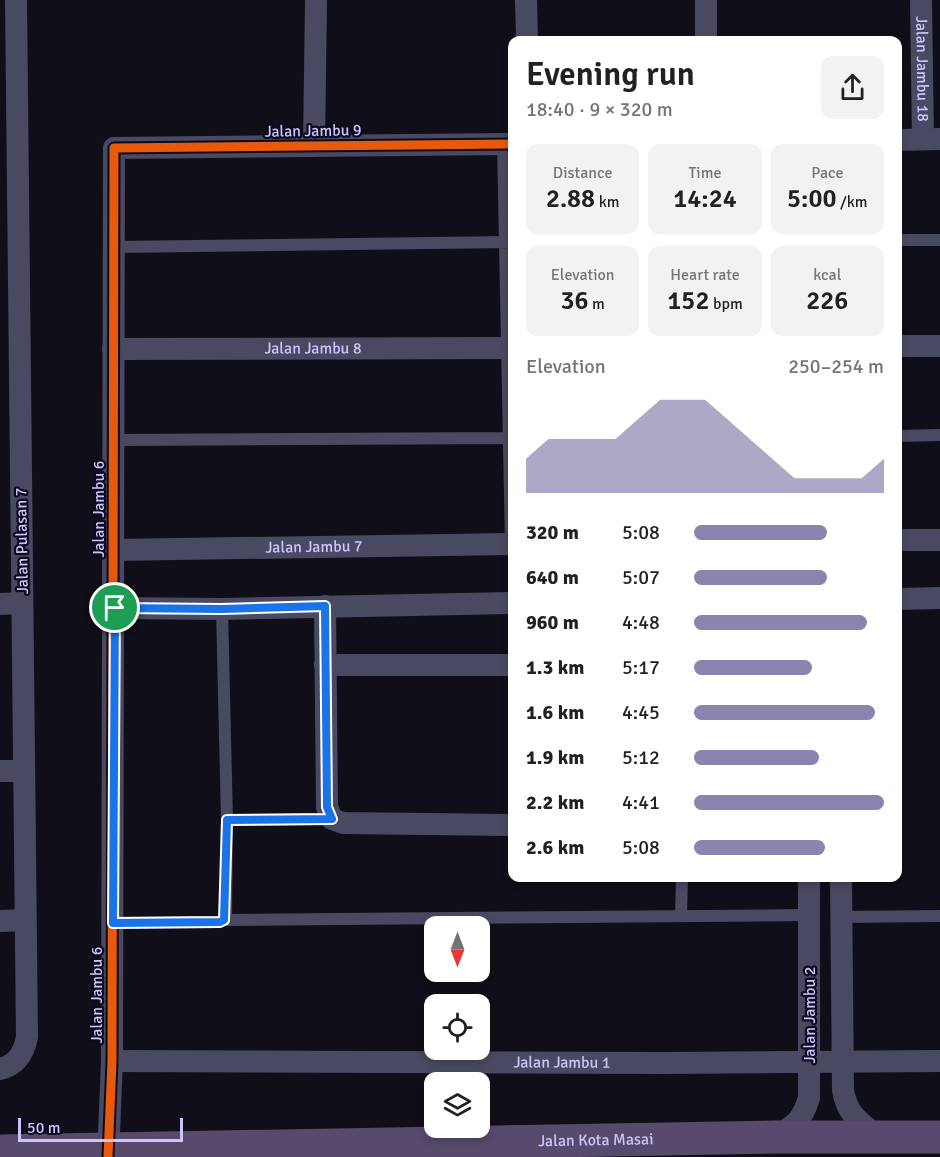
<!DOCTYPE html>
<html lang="en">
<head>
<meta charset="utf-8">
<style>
  :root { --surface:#fff; --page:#f2f2f2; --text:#202124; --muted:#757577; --accent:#8a85ae }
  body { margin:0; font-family:Signika,sans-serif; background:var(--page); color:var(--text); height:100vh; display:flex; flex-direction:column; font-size:22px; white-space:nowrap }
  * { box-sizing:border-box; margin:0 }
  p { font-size:20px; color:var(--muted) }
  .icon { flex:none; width:33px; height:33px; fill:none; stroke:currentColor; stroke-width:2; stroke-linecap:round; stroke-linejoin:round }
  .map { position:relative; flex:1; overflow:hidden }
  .side { position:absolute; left:508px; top:36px; width:394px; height:846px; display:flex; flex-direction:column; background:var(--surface); border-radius:12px; box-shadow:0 3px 9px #0003 }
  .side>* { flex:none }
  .needle { width:39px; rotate:180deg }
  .fabs { position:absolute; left:424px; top:916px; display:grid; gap:12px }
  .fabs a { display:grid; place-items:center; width:66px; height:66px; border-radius:12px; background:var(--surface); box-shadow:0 3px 9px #0003; font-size:30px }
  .scale { position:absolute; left:18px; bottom:15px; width:165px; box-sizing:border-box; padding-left:6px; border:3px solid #cbc5ff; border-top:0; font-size:16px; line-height:21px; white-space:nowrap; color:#cbc5ff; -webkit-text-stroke:4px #0d0a1c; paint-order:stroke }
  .pin { position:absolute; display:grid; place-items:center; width:51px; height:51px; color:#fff; margin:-26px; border:3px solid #fff; border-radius:50%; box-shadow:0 2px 6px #0007 }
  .round { display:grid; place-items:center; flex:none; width:63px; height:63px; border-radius:12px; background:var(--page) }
  .summary { display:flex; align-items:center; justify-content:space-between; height:102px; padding:0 18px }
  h1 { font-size:33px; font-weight:600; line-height:45px }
  .figures { display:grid; grid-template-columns:repeat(3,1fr); gap:9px; height:102px; padding:6px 18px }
  .figures div { display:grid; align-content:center; border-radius:12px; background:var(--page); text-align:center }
  .figures b { font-size:26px; font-weight:600 }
  .figures small { font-size:16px; font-weight:400 }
  .figures p { font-size:16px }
  .chart { height:168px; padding:12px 18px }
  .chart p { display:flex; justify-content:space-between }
  .chart svg { width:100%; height:108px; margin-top:6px; fill:var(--accent); opacity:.7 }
  ul { padding:0 18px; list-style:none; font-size:20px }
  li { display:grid; grid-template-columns:96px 72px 1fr; align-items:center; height:45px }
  li i { height:15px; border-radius:8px; background:var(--accent) }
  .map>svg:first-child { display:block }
</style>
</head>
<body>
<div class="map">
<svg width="940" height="1157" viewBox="0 0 940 1157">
  <rect width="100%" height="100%" fill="#100e18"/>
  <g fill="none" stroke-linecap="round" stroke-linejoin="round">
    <path stroke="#494961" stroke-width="12" d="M503 144 511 544
      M898 240H940
      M114 247 512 242
      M898 436 940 435
      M114 440 513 438
      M227 820 332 819
      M681 916 682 878
      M841 917 940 916
      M224 920 810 915
      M113 923 220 922 226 917 227 820 222 609"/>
    <g stroke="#494961" stroke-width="22">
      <path d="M526 0 527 40"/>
      <path d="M706 0V40"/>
      <path id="s1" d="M921 0 923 139"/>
      <path d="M898 140 940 139"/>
      <path d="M314 146 316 0"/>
      <path d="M898 346H940"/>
      <path id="s2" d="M113 349 513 348"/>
      <path d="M898 540H940"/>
      <path id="s3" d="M114 550 513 544"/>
      <path d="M898 599 940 598"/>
      <path d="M0 604 22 603"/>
      <path d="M325 606 327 807 332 819 343 823 513 825"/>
      <path d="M115 608 222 609 513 603"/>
      <path d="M325 665H513"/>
      <path d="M0 771H24"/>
      <path d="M841 878 843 1090C847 1115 860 1122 878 1137"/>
      <path d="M0 921 25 920"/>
      <path id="s4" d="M112 1061 665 1063 940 1061"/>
      <path d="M0 1069C17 1065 24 1053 27 1037L16 0"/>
      <path d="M775 1137C795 1125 802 1121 809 1098V878"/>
      <path d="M108 1157 112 1061 114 148 513 144"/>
    </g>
    <path stroke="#574a6c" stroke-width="33" id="s5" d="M0 1151 775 1137H940"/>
    <g stroke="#0d0a1c" stroke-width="13">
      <path id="cycleway" d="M108 1157 112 1061 114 148 513 144"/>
    </g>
    <use href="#cycleway" stroke="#e8590c" stroke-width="9"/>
  </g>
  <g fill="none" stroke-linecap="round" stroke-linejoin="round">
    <g stroke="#fff" stroke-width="12">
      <path id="route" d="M325 606 327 807 332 819 227 820 224 920 220 922 113 923 115 608 222 609Z"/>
    </g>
    <use href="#route" stroke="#1a73e8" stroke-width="8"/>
  </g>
  <g text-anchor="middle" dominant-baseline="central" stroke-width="4.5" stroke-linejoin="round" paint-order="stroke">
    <g font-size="16" fill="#cbc5ff" stroke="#0d0a1c">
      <text stroke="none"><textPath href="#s1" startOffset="69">Jalan Jambu 18</textPath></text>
      <text transform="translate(313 131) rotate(-1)">Jalan Jambu 9</text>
      <text stroke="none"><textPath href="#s2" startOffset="200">Jalan Jambu 8</textPath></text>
      <text transform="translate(99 509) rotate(-90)">Jalan Jambu 6</text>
      <text transform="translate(22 541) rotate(-91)">Jalan Pulasan 7</text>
      <text stroke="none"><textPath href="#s3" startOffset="200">Jalan Jambu 7</textPath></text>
      <text transform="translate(97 995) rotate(-90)">Jalan Jambu 6</text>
      <text transform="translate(810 1015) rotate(-90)">Jalan Jambu 2</text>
      <text stroke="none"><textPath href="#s4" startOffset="450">Jalan Jambu 1</textPath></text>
      <text stroke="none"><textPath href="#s5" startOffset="596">Jalan Kota Masai</textPath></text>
    </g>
  </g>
</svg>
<div class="fabs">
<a><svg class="needle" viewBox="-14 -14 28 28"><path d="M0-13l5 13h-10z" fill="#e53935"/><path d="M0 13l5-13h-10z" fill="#757577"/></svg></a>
<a><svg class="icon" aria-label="locate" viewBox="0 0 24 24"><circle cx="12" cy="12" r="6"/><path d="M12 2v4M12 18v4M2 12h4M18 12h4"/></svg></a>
<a><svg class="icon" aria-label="layers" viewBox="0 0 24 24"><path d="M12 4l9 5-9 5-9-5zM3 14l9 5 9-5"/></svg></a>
</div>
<div class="scale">50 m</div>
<div class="pin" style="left:115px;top:608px;background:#1e9e55"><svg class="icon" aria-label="arrive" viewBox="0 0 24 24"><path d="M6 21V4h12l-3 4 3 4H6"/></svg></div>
<section class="side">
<div class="summary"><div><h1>Evening run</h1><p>18:40 · 9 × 320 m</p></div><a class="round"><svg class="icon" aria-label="share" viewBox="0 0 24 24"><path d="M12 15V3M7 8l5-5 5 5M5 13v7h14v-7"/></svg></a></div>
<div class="figures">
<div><p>Distance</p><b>2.88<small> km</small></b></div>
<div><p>Time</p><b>14:24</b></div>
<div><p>Pace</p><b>5:00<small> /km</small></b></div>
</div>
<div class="figures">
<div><p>Elevation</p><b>36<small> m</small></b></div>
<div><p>Heart rate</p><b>152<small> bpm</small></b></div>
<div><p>kcal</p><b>226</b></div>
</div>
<div class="chart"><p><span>Elevation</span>250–254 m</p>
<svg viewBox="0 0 160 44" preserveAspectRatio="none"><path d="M0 44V30L10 22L20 22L30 22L40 22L50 14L60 6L70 6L80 6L90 14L100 22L110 30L120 38L130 38L140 38L150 38L160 30V44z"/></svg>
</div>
<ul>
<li><b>320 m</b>5:08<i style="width:70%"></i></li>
<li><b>640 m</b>5:07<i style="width:70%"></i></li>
<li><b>960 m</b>4:48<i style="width:91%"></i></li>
<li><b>1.3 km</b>5:17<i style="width:62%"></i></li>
<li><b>1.6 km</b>4:45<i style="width:95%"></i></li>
<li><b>1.9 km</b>5:12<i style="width:66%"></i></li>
<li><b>2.2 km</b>4:41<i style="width:100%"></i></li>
<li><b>2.6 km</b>5:08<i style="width:69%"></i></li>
</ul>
</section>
</div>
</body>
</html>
